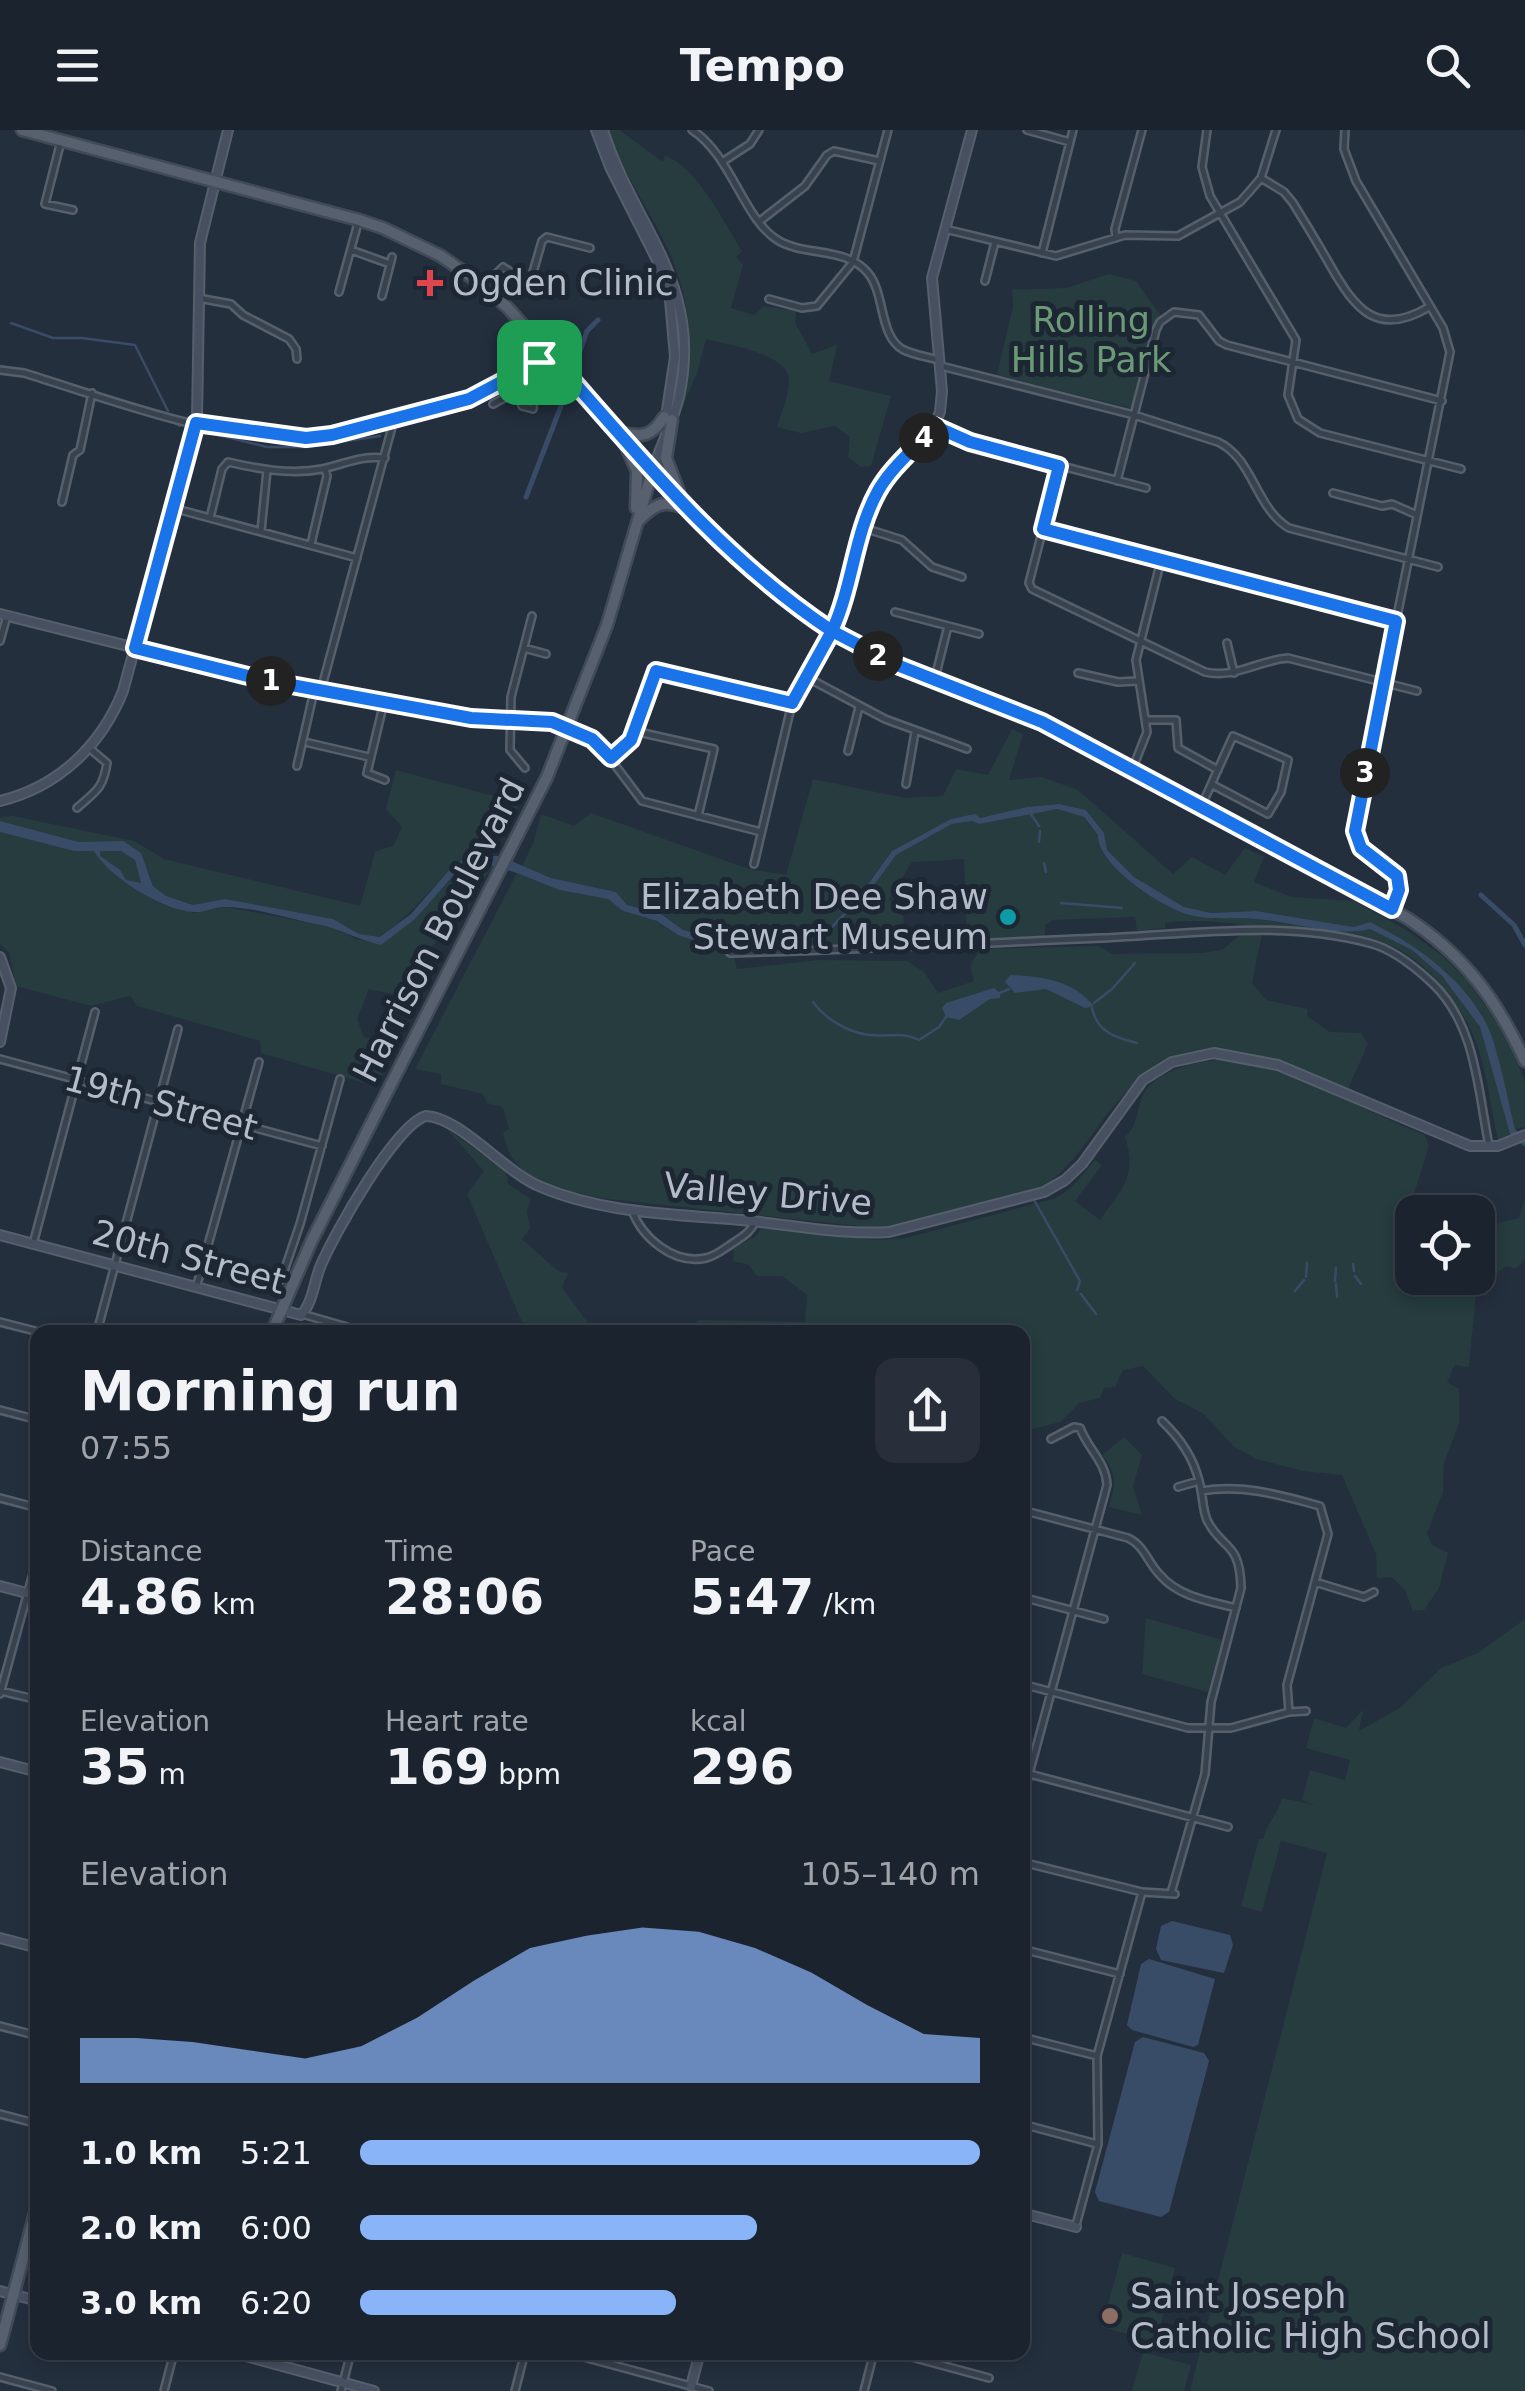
<!DOCTYPE html>
<html lang="en">
<head>
<meta charset="utf-8">
<style>
  :root { --surface:#1b232e; --page:#282f3a; --text:#f1f3f6; --muted:#a0a4aa; --line:#39404a; --accent:#8ab4f8 }
  body { margin:0; font-family:"DejaVu Sans",sans-serif; background:var(--page); color:var(--text); height:100vh; display:flex; flex-direction:column; font-size:38px; white-space:nowrap }
  * { box-sizing:border-box; margin:0 }
  p { font-size:32px; color:var(--muted) }
  .icon { flex:none; width:55px; height:55px; fill:none; stroke:currentColor; stroke-width:2; stroke-linecap:round; stroke-linejoin:round }
  .map { position:relative; flex:1; overflow:hidden }
  .sheet { position:absolute; left:30px; top:1195px; width:1000px; height:1035px; display:flex; flex-direction:column; background:var(--surface); border-radius:20px; box-shadow:0 5px 15px #0003,0 0 0 2px var(--line) }
  .sheet>* { flex:none }
  .controls { position:absolute; left:1395px; top:1065px; display:grid; gap:20px }
  .controls a { display:grid; place-items:center; width:100px; height:100px; border-radius:20px; background:var(--surface); box-shadow:0 5px 15px #0003,0 0 0 2px var(--line); font-size:50px }
  .pin { position:absolute; display:grid; place-items:center; width:85px; height:85px; color:#fff; margin:-42px; border-radius:20px; box-shadow:0 5px 15px #0006 }
  .km { position:absolute; width:50px; height:50px; margin:-25px; border-radius:50%; background:#222; color:#fff; font-size:28px; line-height:50px; text-align:center }
  .round { display:grid; place-items:center; flex:none; width:105px; height:105px; border-radius:20px; background:var(--page) }
  .headline { display:flex; align-items:center; justify-content:space-between; height:170px; padding:0 50px }
  h1 { font-size:55px; font-weight:700; line-height:75px }
  .stats { display:grid; grid-template-columns:repeat(3,1fr); gap:15px; height:170px; padding:10px 50px }
  .stats div { display:grid; align-content:center }
  .stats b { font-size:50px; font-weight:700 }
  .stats small { font-size:28px; font-weight:400 }
  .stats p { font-size:28px }
  .chart { height:280px; padding:20px 50px }
  .chart p { display:flex; justify-content:space-between }
  .chart svg { width:100%; height:180px; margin-top:10px; fill:var(--accent); opacity:.7 }
  ul { padding:0 50px; list-style:none; font-size:32px }
  li { display:grid; grid-template-columns:160px 120px 1fr; align-items:center; height:75px }
  li i { height:25px; border-radius:12px; background:var(--accent) }
  header { display:flex; justify-content:space-between; align-items:center; height:130px; padding:0 50px; background:var(--surface); font-size:45px; font-weight:700 }
  .map>svg:first-child { display:block }
</style>
</head>
<body>
<header><svg class="icon" aria-label="menu" viewBox="0 0 24 24"><path d="M4 6h16M4 12h16M4 18h16"/></svg>Tempo<svg class="icon" aria-label="search" viewBox="0 0 24 24"><circle cx="10" cy="10" r="6"/><path d="M15 15l6 6"/></svg></header>
<div class="map">
<svg width="1525" height="2261" viewBox="0 0 1525 2261">
  <rect width="100%" height="100%" fill="#242f3e"/>
  <path fill="#263c3f" d="M609 0H619L663 32 665 26C696 35 725 94 742 121L736 127 743 135 731 178 754 185 763 176 796 181 795 192 812 224 837 215 829 251 891 266 871 336 861 337 848 327 850 307 835 296 801 303 777 297C781 283 789 265 789 250 788 223 727 215 706 209L697 244 683 275C696 221 690 167 667 117 648 77 622 42 609 0Z
    M1109 144 1136 151 1161 186 1153 197 1131 278 997 245 1013 176 1012 160 1066 158Z
    M1012 599 1023 604 1009 650 1042 647 1078 660 1173 744 1192 727 1225 745 1245 718 1264 727 1254 752 1291 767 1354 771 1403 798 1440 824 1467 850 1496 891 1512 920 1525 952V997L1515 999 1486 894 1447 842 1370 792 1354 797 1256 781 1211 783 1184 777 1134 747 1107 720 1104 703 1086 680 1059 674 1027 677 980 688 951 689 892 721 859 767 831 796 776 809 713 808 683 800 661 784 627 775 615 762 551 748 522 736 534 711 541 684 574 696 591 683 749 739 786 745 813 649 905 668 943 666 956 639 988 645Z
    M396 640 519 673C509 693 498 718 476 727 465 731 456 732 448 741 426 766 407 787 380 807L359 804 333 789 225 769 194 775 165 766 153 756 149 742 123 712H79L0 691V687L13 686 134 711 164 729 360 776 375 722 394 715 402 697 386 679Z
    M1057 679 1083 687 1098 705C1097 735 1159 775 1186 784 1208 791 1232 787 1255 789 1292 791 1333 808 1370 799L1412 820 1442 846 1480 897 1510 1004 1498 1010C1490 976 1487 937 1473 905 1455 863 1417 820 1371 808 1344 801 1314 802 1287 800 1242 796 1210 787 1165 793V798L1137 801 1135 787 1053 790 1045 795V809L967 812 964 729 912 732 889 769 904 787 902 814 733 822 737 839 819 830 907 831 924 842 938 863 974 851 970 836 980 819 1098 816 1113 824 1203 823 1222 820 1240 805 1262 804 1252 853 1266 870 1308 879 1307 886 1330 902 1361 903 1368 914 1347 961C1256 923 1187 885 1113 977 1091 1003 1077 1031 1049 1052 1035 1062 1014 1065 998 1070 961 1081 924 1091 887 1099L600 1068C557 1058 511 1052 503 1002L509 999 503 977 487 973 483 964 441 954V944L415 939 517 743 559 760 608 769 623 781 657 791 678 805 711 816 780 817 831 801 869 762 896 725 952 694Z
    M0 702 74 721H121L135 730 143 762 159 773 194 783 226 777 333 797 356 809 381 815 465 737 480 732 494 735 455 790 422 828 406 867 369 859 357 889 364 907 400 912 375 956 261 923 260 911 137 876 130 866 91 876 16 856 9 822 0 814Z
    M1218 930C1291 932 1358 980 1425 1005L1429 1016 1406 1089 1412 1091V1148H1478V1107L1501 1092 1519 1088 1525 1068V1130L1516 1138 1506 1136 1494 1146 1487 1166 1476 1163 1469 1237 1455 1235 1447 1252 1459 1259V1294L1444 1333 1443 1362 1427 1403 1432 1415 1448 1423 1439 1458 1424 1480 1413 1481 1405 1460 1392 1447 1377 1448 1376 1424 1342 1345 1303 1341 1256 1329 1233 1316 1204 1284 1175 1269 1143 1236 1123 1240 1115 1257 1104 1258 1100 1268 1079 1273 1061 1292 1024 1301 1022 1202H688L698 1190 805 1192 807 1165 782 1146H757L749 1135 733 1131 734 1118 756 1106 761 1098 877 1110 906 1108 1056 1068 1071 1058 1095 1030 1102 1035 1075 1071 1100 1090C1121 1061 1138 1045 1125 1007 1138 995 1135 985 1141 970 1151 941 1192 933 1218 930Z
    M446 998 506 1042 508 1054 531 1069 527 1081 530 1099 522 1109 558 1141 568 1143 562 1158 595 1202H561L559 1199 522 1192 467 1064 484 1041Z
    M1124 1307 1142 1325 1133 1356 1142 1385 1109 1377C1115 1354 1118 1344 1102 1325Z
    M1146 1488 1222 1510 1208 1562 1142 1544Z
    M1525 1489V2261H1190L1327 1723 1281 1711 1262 1782 1241 1776 1259 1709H1263C1267 1693 1278 1684 1282 1668L1315 1675 1302 1670 1310 1640 1345 1650 1350 1630 1306 1618 1314 1588 1346 1598 1363 1580 1359 1601 1401 1577 1441 1538 1478 1523Z
    M1122 2123 1175 2138 1156 2212 1102 2197Z
    M1143 2222 1191 2235 1184 2261H1132Z"/>
  <path fill="#394c67" fill-rule="evenodd" d="M1059 674 1086 680 1104 703 1107 720 1134 747 1184 777 1211 783 1256 781 1354 797 1370 792C1416 815 1460 845 1486 893 1498 916 1508 971 1515 999L1525 1009V1017L1510 1004 1480 897 1442 846 1412 820 1370 799C1333 808 1292 791 1255 789 1232 787 1208 791 1186 784 1159 775 1097 735 1098 705L1084 687 1057 679 979 694 973 691 952 694 896 725 869 762 830 801 780 817 711 816 678 805 657 791 623 781 608 769 559 760 517 743 480 732 465 737 454 745 415 789 381 815C358 810 339 798 316 794 287 788 254 777 225 777 215 777 204 783 194 782 163 781 108 746 94 721H74L0 702V691L79 712 123 711 141 723 153 756 166 766 193 775 225 769 333 789 359 804 380 807 411 784 450 739 462 730 479 726H500L551 748 616 762 627 775 661 784 683 800 713 808 776 809 831 796 859 767 892 721 951 689 975 684 980 688 1027 677ZM100 721H121L135 730 141 753 126 750 120 740 100 726Z
    M1010 845C1042 846 1072 850 1094 876L1085 878 1046 859 1015 863 1005 852Z
    M994 858 1000 863V868L990 869 959 890 946 887 942 878 946 873Z
    M1172 1791 1230 1805 1233 1815 1224 1843 1161 1830 1156 1819 1161 1796Z
    M1149 1829 1215 1849 1198 1915 1193 1917 1132 1900 1127 1895 1141 1834Z
    M1143 1907 1204 1923 1209 1931 1169 2082 1161 2087 1099 2071 1095 2062 1135 1912Z"/>
  <g fill="none" stroke-linecap="round" stroke-linejoin="round">
    <path stroke="#394c67" stroke-width="2.5" d="M11 193 53 208H82L135 215 168 281
      M172 292 180 296
      M210 303 267 317H307L380 306
      M1029 681 1039 696
      M1039 712 1040 701
      M1044 733 1046 742
      M1061 773 1122 778
      M1000 863 1009 859
      M813 872C825 889 849 903 870 905 889 907 902 901 919 910L939 897 946 887
      M1094 873 1112 859 1135 833
      M1092 878C1097 902 1116 908 1137 913
      M1034 1070 1080 1151 1077 1160
      M1353 1134 1354 1141
      M1355 1146 1361 1154
      M1306 1147 1307 1133
      M1335 1151 1336 1138
      M1336 1154 1337 1167
      M1295 1161 1304 1150
      M1081 1164 1096 1184"/>
    <path stroke="#394c67" stroke-width="5" d="M576 233 587 201 598 190
      M526 367 566 263
      M1481 765 1514 795 1525 815"/>
    <g stroke="#565f6c" stroke-width="10">
      <path id="street" d="M692 0C731 25 743 87 776 109 802 127 846 116 868 143 885 163 879 205 902 219 913 225 928 227 939 230
        M1027 0 1070 12
        M1207 0 1202 37 1210 66 1296 210 1288 265 1298 289 1320 303 1461 339
        M1345 0 1344 19 1356 51 1443 198 1450 222 1355 696 1361 718 1397 745 1399 760 1392 779
        M61 11 45 74 73 80
        M722 32 750 14 759 0
        M1261 48 1284 62 1293 73C1306 94 1318 114 1330 135 1355 179 1377 208 1429 177
        M760 91 805 56 827 25 834 21 879 31
        M945 99 1056 126 1125 105 1178 106 1240 72 1249 62 1261 48 1276 0
        M1116 108 1115 99 1142 0
        M351 120 390 134
        M1042 123 1073 0
        M985 151 995 112
        M486 154 503 137 527 153 531 149 542 111 547 107 590 118
        M339 162 358 93
        M382 166 392 127
        M198 168 231 174 243 185 289 209 296 219 297 229
        M769 169 802 178 817 176 853 132 888 0
        M941 236 1134 285 1218 312C1253 328 1256 379 1289 398L1438 437
        M0 240 24 243C109 269 217 311 306 308 341 307 377 293 410 284 461 271 506 257 549 224
        M493 274 517 261 522 276 533 279 534 271
        M934 296 970 312 1146 358
        M1059 336 1029 453 1032 459 1205 542C1235 549 1259 530 1288 528L1417 561
        M1117 351 1156 200 1160 192 1174 182 1199 185 1219 211 1227 215 1442 271
        M1333 363 1382 376 1392 374 1417 385
        M62 372 73 325 80 320 92 263
        M173 378 357 428
        M210 388 222 339 228 332C258 339 291 345 322 339 345 334 361 325 385 328
        M864 398 902 410 932 437 962 447
        M1043 399 1395 491
        M261 401 267 340
        M311 414 327 346 325 339
        M895 482 979 504
        M0 511 7 486
        M1227 513 1234 543
        M524 518 546 524
        M1078 543 1118 552 1137 551
        M806 547 885 589 967 619
        M935 548 948 496
        M321 560 392 297 391 289
        M384 572 367 643 385 650
        M1146 590H1176L1178 618 1218 640
        M568 597 600 615 642 671 761 702
        M634 601 714 619 698 686
        M309 613 369 627
        M848 621 859 577
        M611 628 631 609 656 541 792 573
        M297 636 314 561
        M525 638 510 620 511 567 532 486
        M1132 640 1147 602 1136 530 1161 430
        M906 654 915 602
        M1201 677 1233 606 1288 630 1281 662 1268 684 1213 655
        M77 678C96 661 103 659 107 633L89 618
        M754 734 792 573 830 503
        M730 823C854 820 978 813 1103 808 1190 804 1282 790 1369 813 1393 819 1415 837 1432 853 1476 894 1478 961 1489 1016
        M0 929 322 1016
        M632 1080C642 1108 674 1135 706 1128 716 1126 725 1118 733 1113 743 1106 750 1103 755 1092
        M33 1114 95 882
        M281 1150 300 1094 340 949
        M196 1158 259 932
        M302 1184 364 1202
        M0 1192 39 1202
        M97 1202 178 899
        M0 1280 38 1290
        M1162 1291C1180 1308 1193 1326 1199 1351 1203 1364 1202 1378 1207 1390 1222 1421 1240 1410 1241 1458L1211 1572 1205 1644 1171 1763
        M1178 1357 1199 1351
        M1201 1361C1244 1354 1279 1365 1320 1376L1328 1404 1287 1555 1289 1582
        M0 1368 38 1378
        M1022 1380 1128 1408C1145 1416 1147 1432 1160 1445 1179 1467 1209 1471 1236 1478
        M1315 1452 1364 1467 1374 1462
        M1022 1467 1104 1489
        M1022 1554 1188 1598H1231L1289 1582 1306 1581
        M1 1561 38 1570
        M0 1564 38 1425
        M1022 1642 1228 1697
        M1022 1670 1107 1355C1106 1332 1088 1319 1080 1298L1074 1297 1051 1309
        M1022 1732 1142 1762 1175 1764
        M1022 1819 1120 1844
        M0 1896 38 1906
        M1022 1907 1097 1926
        M0 1984 38 1994
        M1022 1994 1097 2014
        M1076 2095 1098 2014 1097 1926 1142 1762
        M565 2222 709 2261
        M893 2222 989 2248
        M0 2247 52 2261
        M164 2261 174 2222
        M341 2261 351 2222
        M515 2261 525 2222
        M864 2261 874 2222"/>
    </g>
    <g stroke="#565f6c" stroke-width="12">
      <path id="secondary" d="M596 0 610 37 657 130 670 170 675 227 665 293
        M603 0C634 98 704 153 679 267 673 292 661 315 653 339
        M0 484 264 550 471 588 540 591 568 597
        M832 501 840 482 867 386 880 358 934 296 940 282 942 261 932 148 972 0
        M0 671C58 657 101 616 123 561L197 288 200 113 228 0
        M0 827 11 858 0 912
        M0 1105 301 1185C313 1173 314 1151 321 1135 334 1104 396 994 426 986 460 987 504 1042 541 1057 607 1085 682 1084 752 1091 797 1096 843 1105 889 1102L1044 1062 1065 1050 1082 1034 1143 950 1172 932 1214 923 1278 935 1470 1016H1498L1525 1005
        M0 1456 38 1466
        M0 1632 38 1642
        M0 1808 38 1818
        M1022 2083 1076 2097
        M0 2161 38 2171
        M231 2222 374 2261
        M691 2256 700 2222"/>
    </g>
    <g stroke="#414a57" stroke-width="15">
      <path id="primary" d="M22 0 359 90 383 98 441 126 484 156 508 178 719 413 783 467 832 501 909 541 1042 592 1407 788C1464 825 1497 870 1525 931
        M672 290 666 328 679 362
        M621 303C643 307 651 307 664 287
        M624 312 637 341 636 378
        M639 390C655 374 663 370 684 378
        M272 1202 312 1110 547 647 607 495 653 339
        M0 2215 38 2072"/>
    </g>
    <use href="#street" stroke="#38414e" stroke-width="5"/>
    <use href="#secondary" stroke="#465061" stroke-width="8"/>
    <use href="#primary" stroke="#56606e" stroke-width="10"/>
  </g>
  <g fill="none" stroke-linecap="round" stroke-linejoin="round">
    <g stroke="#fff" stroke-width="20">
      <path id="route" d="M539 232 469 269 332 305 306 308 196 293 135 518 264 550 471 588 552 592 592 609 611 628 631 610 656 541 792 573 832 501 897 535 1042 592 1392 779 1399 760 1397 746 1361 718 1355 701 1396 491 1043 399 1059 336 970 312 934 296C916 318 892 336 878 361 854 404 853 456 832 501 719 426 638 324 549 224L539 232"/>
    </g>
    <use href="#route" stroke="#1a73e8" stroke-width="12"/>
  </g>
  <path fill="#e0444e" stroke="#1d2633" stroke-width="4" d="M425 138h10v10h10v10h-10v10h-10v-10h-10v-10h10z"/>
  <circle fill="#0f9aa8" stroke="#1d2633" stroke-width="4" cx="1008" cy="787" r="10"/>
  <circle fill="#8d6e63" stroke="#1d2633" stroke-width="4" cx="1110" cy="2186" r="10"/>
  <g text-anchor="middle" dominant-baseline="central" stroke-width="10" stroke-linejoin="round" paint-order="stroke">
    <g font-size="35" fill="#b4bcc9" stroke="#1d2633" text-anchor="start">
      <text x="452" y="153">Ogden Clinic</text>
      <text x="988" y="767" text-anchor="end">Elizabeth Dee Shaw<tspan x="988" dy="40">Stewart Museum</tspan></text>
      <text x="1130" y="2166">Saint Joseph<tspan x="1130" dy="40">Catholic High School</tspan></text>
    </g>
    <g font-size="35" fill="#6b9a76" stroke="#1d2633">
      <text x="1091" y="190">Rolling<tspan x="1091" dy="40">Hills Park</tspan></text>
    </g>
    <g font-size="35" fill="#b4bcc9" stroke="#1d2633">
      <text transform="translate(439 800) rotate(-63)">Harrison Boulevard</text>
      <text transform="translate(161 973) rotate(15)">19th Street</text>
      <text transform="translate(768 1064) rotate(5)">Valley Drive</text>
      <text transform="translate(189 1127) rotate(15)">20th Street</text>
    </g>
  </g>
</svg>
<div class="controls">
<a><svg class="icon" aria-label="locate" viewBox="0 0 24 24"><circle cx="12" cy="12" r="6"/><path d="M12 2v4M12 18v4M2 12h4M18 12h4"/></svg></a>
</div>
<div class="pin" style="left:539px;top:232px;background:#1e9e55"><svg class="icon" aria-label="arrive" viewBox="0 0 24 24"><path d="M6 21V4h12l-3 4 3 4H6"/></svg></div>
<b class="km" style="left:271px;top:551px">1</b>
<b class="km" style="left:878px;top:526px">2</b>
<b class="km" style="left:1365px;top:643px">3</b>
<b class="km" style="left:924px;top:308px">4</b>
<section class="sheet">
<div class="headline"><div><h1>Morning run</h1><p>07:55</p></div><a class="round"><svg class="icon" aria-label="share" viewBox="0 0 24 24"><path d="M12 15V3M7 8l5-5 5 5M5 13v7h14v-7"/></svg></a></div>
<div class="stats">
<div><p>Distance</p><b>4.86<small> km</small></b></div>
<div><p>Time</p><b>28:06</b></div>
<div><p>Pace</p><b>5:47<small> /km</small></b></div>
</div>
<div class="stats">
<div><p>Elevation</p><b>35<small> m</small></b></div>
<div><p>Heart rate</p><b>169<small> bpm</small></b></div>
<div><p>kcal</p><b>296</b></div>
</div>
<div class="chart"><p><span>Elevation</span>105–140 m</p>
<svg viewBox="0 0 160 44" preserveAspectRatio="none"><path d="M0 44V33L10 33L20 34L30 36L40 38L50 35L60 28L70 19L80 11L90 8L100 6L110 7L120 11L130 17L140 25L150 32L160 33V44z"/></svg>
</div>
<ul>
<li><b>1.0 km</b>5:21<i style="width:100%"></i></li>
<li><b>2.0 km</b>6:00<i style="width:64%"></i></li>
<li><b>3.0 km</b>6:20<i style="width:51%"></i></li>
</ul>
</section>
</div>
</body>
</html>
